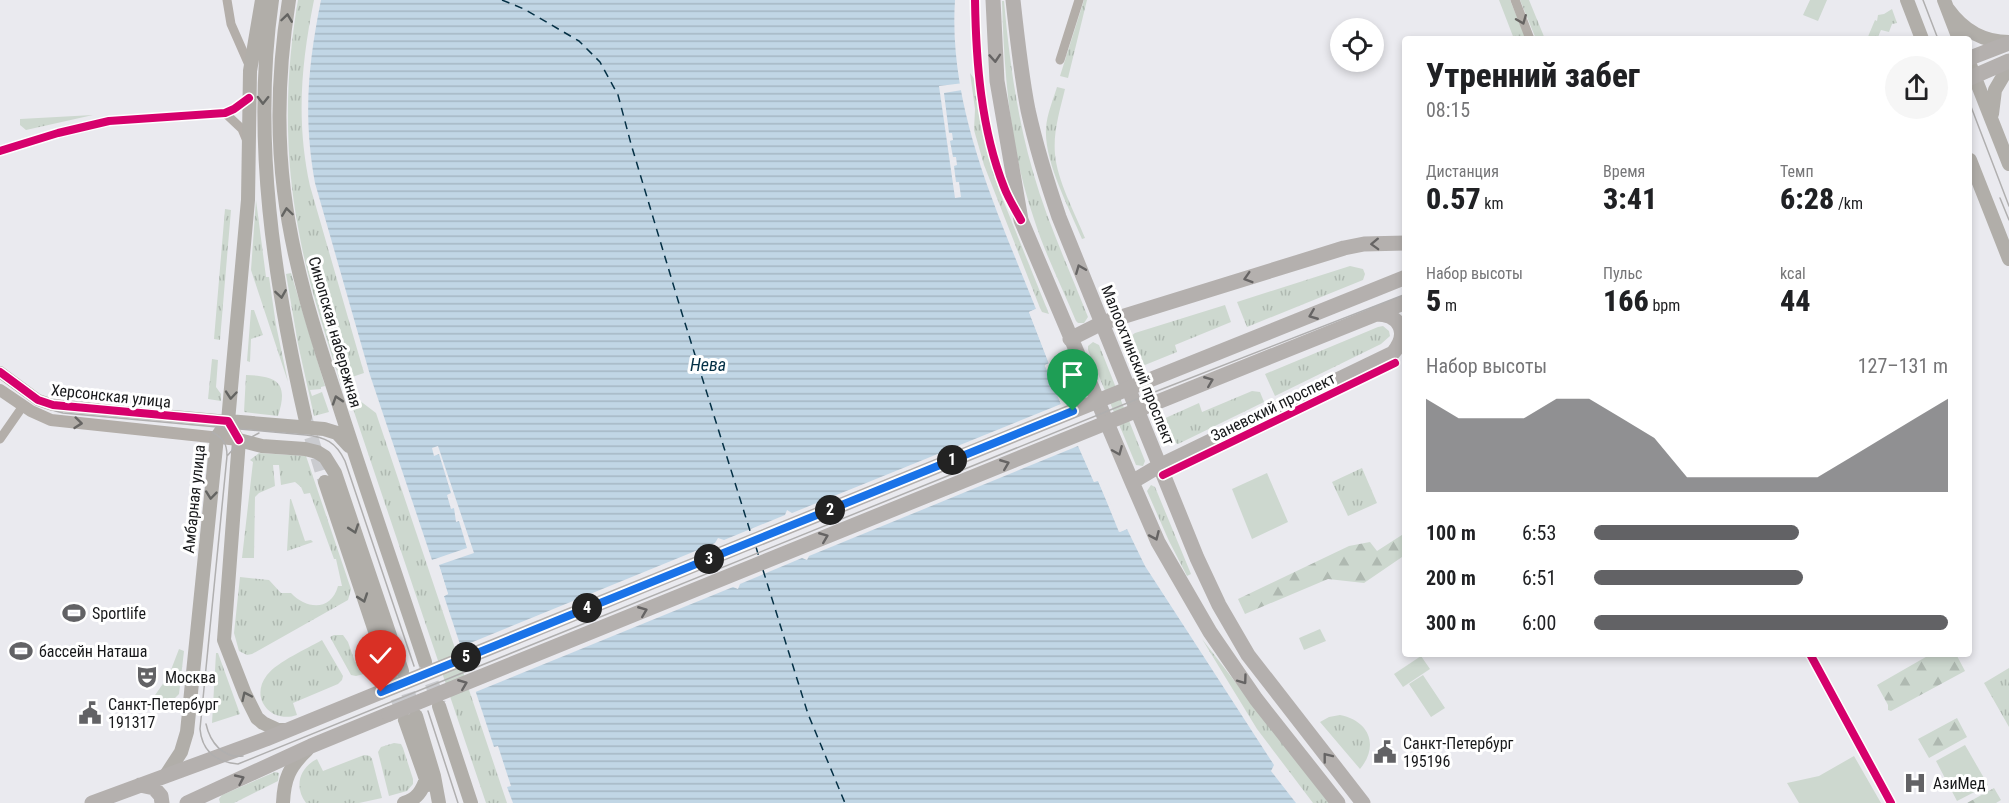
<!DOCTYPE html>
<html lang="ru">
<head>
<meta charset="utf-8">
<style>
  :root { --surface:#fff; --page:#f6f6f6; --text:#202124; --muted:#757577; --accent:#626265 }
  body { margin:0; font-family:"Roboto Condensed",sans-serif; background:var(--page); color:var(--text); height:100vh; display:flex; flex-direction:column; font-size:22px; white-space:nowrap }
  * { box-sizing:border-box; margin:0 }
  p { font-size:20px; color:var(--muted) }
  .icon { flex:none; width:33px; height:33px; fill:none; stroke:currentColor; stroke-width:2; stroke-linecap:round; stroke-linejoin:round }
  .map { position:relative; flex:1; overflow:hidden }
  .drawer { position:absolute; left:1402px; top:36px; width:570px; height:621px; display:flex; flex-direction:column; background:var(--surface); border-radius:6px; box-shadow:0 3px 9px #0003 }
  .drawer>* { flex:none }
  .fabs { position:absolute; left:1330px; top:18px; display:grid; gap:12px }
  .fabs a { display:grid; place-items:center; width:54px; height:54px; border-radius:50%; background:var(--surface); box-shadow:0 3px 9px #0003; font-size:30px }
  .pin { position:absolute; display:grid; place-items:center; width:51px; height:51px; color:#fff; margin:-62px -26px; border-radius:50% 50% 50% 0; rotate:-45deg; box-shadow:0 0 6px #0007 }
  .pin .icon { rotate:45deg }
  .km { position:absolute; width:30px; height:30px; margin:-15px; border-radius:50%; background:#222; color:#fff; font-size:16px; line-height:30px; text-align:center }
  .round { display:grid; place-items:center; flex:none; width:63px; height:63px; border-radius:32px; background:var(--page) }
  .headline { display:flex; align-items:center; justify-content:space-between; height:102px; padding:0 24px }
  h1 { font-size:33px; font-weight:800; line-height:45px }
  .metrics { display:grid; grid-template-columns:repeat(3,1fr); gap:9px; height:102px; padding:6px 24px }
  .metrics div { display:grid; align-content:center }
  .metrics b { font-size:30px; font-weight:800 }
  .metrics small { font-size:16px; font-weight:400 }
  .metrics p { font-size:16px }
  .chart { height:168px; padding:12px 24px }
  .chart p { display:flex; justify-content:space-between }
  .chart svg { width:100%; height:108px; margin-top:6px; fill:var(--accent); opacity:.7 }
  ul { padding:0 24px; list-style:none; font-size:20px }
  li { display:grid; grid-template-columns:96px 72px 1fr; align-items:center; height:45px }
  li i { height:15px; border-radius:8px; background:var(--accent) }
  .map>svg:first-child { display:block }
</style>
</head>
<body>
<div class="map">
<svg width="2009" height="803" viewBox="0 0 2009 803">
  <defs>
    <pattern id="grass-tufts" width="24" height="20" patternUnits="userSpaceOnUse" patternTransform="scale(1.5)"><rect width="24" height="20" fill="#cdd8cf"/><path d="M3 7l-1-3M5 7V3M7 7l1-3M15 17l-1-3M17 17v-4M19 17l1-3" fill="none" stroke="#afb9b1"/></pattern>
    <pattern id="forest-firs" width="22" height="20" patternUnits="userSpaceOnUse" patternTransform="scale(1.5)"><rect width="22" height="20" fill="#cdd8cf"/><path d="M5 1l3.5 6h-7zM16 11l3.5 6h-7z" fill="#afb9b1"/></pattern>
    <pattern id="water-rules" width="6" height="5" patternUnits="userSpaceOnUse" patternTransform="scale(1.5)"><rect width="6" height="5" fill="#c1d6e5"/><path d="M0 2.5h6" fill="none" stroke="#a5b7c4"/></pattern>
  </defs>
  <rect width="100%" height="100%" fill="#eaeaef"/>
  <path fill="url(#grass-tufts)" d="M298 0H314C301 65 296 121 310 186L364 373 340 381C324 330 307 280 298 227 284 152 285 75 298 0Z
    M1084 0H1087L1068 78 1060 76Z
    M1499 0H1510L1526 39H1514Z
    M1520 0H1529L1545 39H1536Z
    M1002 1H1004C1009 58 1017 117 1033 172 1047 221 1069 269 1088 317L1084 323H1078L1076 321C1062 287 1045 254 1034 219 1010 150 1004 73 1002 1Z
    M1892 9 1897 23 1892 24 1889 32 1881 30 1877 39H1867L1875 20 1877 21 1878 15 1884 14Z
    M970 73 976 81 982 128 999 190 1049 314 1042 312 1040 308 984 165 974 130 975 109Z
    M1057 87 1065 89C1060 110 1053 132 1055 154 1057 180 1075 213 1085 238L1082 239C1069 207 1044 162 1046 128 1047 114 1053 100 1057 87Z
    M93 115 26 130 20 125V119Z
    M256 200 266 277H269L276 325 288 382 251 270Z
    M225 209 231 210 220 340 214 339Z
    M1350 266 1363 269 1365 274 1363 280 1247 327 1237 302Z
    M291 273 325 386 321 387V389L310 390 312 396 322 392 329 412 314 416 298 344 286 274Z
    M1225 305 1231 322 1175 345 1177 352 1140 367 1130 343 1131 336 1135 333Z
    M251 310H254L263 335 251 339 250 362 247 361Z
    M1383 326 1389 331 1390 336 1381 344 1275 396 1265 374 1378 327Z
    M1093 342 1099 345 1145 461 1143 466 1136 465 1088 350V346Z
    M212 359 218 360 216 387 221 394V401L208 399Z
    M246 375C277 376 289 382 278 416L244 412Z
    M347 391 376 413 507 803H486Z
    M1252 391 1260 392 1264 402 1178 444 1169 440 1161 420 1199 403 1202 412Z
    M259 453 306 456 351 589 348 600 252 654 247 655 239 651 234 633 240 577 269 580 281 593H291C306 609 331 612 338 586H342L336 559H334L310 493 304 494 301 487 295 482 281 485 279 465H273L275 486 259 493 255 497 254 558H242L253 462 250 460Z
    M1362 468 1377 503 1348 516 1332 482Z
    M1151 485 1155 487 1191 574 1187 576 1169 541 1147 491Z
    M290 499H291L305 541 311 540 313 542 287 551Z
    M334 635H343L348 642 355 662 371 657 376 673 366 677 364 674 356 676 351 675 330 637Z
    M1202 639 1329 803H1313L1257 729Z
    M322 640 343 676 342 680 338 684 293 703 297 715C271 724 249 698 267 675 278 661 307 649 322 640Z
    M179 649 184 651 179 694 172 701 159 708 153 698 169 675Z
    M216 653H218L240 714 212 723Z
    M2009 668V727L1984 683Z
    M1340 715C1370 721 1379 746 1360 769L1320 722 1329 717Z
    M394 743 401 744 403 748 413 779V784L407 791 389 796 378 752 381 747Z
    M364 755 370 756 372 759 382 798 359 803H306C294 787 299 768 317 759L323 771Z
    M275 772 279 773 278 781 234 803H220L219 799 222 795Z"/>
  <path fill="url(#forest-firs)" d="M1405 533V555L1364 583 1328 579 1245 614 1238 599 1349 546 1370 542 1377 551Z
    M1931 654H1956L1965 671 1891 711 1888 710V705L1877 685Z
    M1957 718 1967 737 1929 758 1918 739Z
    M1994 788 2001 800 1996 803H1967Z"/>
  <path fill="#cdd8cf" d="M1810 0H1827L1818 21 1803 15Z
    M1267 473 1288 522 1252 539 1232 489Z
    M1320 629 1326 641 1304 650 1299 638Z
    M1421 656 1430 669 1403 687 1394 674Z
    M1423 675 1445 708 1431 717 1409 684Z
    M1965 745 1988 785 1957 801 1936 761Z
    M1854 756 1881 803H1799L1787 783 1819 776Z"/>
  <path fill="url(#water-rules)" d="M321 0H955C948 108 997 211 1036 309L1029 312 1049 364 1045 366 1094 482 1098 480 1119 532 1127 529 1145 566 1274 765 1271 771 1296 803H513L507 787 511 786 498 746 494 747 444 596 448 594 437 559 432 560 370 375 315 183C303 117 308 65 321 0Z"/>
  <path fill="#eaeaef" d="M964 83 967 104H964L962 90 944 93 949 133H952L953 140 950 141 953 157H956L957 165 954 166 956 182H959L961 197 955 198 939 86Z
    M1036 309 1037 312 1033 314 1052 363 1049 367 1095 478 1100 479 1121 528 1125 526 1127 529 1120 532 1098 481 1094 482 1078 446 809 556 807 560 802 558 740 584 738 589 733 587 473 693 458 648 715 543 718 538 724 540 785 515 787 510 792 513 1061 404 1045 365 1049 363 1029 312Z
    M438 446 474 553 439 565 448 594 444 596 443 593 445 592 435 562 432 563V560L467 548 459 521 456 522 454 508 451 509 447 495 451 493 439 454 434 456 432 448Z"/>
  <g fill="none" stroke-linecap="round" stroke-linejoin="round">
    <path stroke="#043045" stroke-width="1.5" stroke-dasharray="8 6" stroke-linecap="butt" d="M502 0 524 9 579 41 600 62 618 95 631 144 680 307 751 534
      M756 547 759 557
      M763 570 808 714 845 803"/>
    <path stroke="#cacbcf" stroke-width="14" stroke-dasharray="14 7" stroke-linecap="butt" d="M305 417 325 482
      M425 663 439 704
      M402 673 415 715
      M391 678 405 720"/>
    <path stroke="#b3aea9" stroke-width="9" d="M227 0 231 24 249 65
      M975 0C977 70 981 145 1015 208
      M1515 0 1530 39
      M1060 60 1079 0
      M225 113 242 129 247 141
      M0 151 58 133 109 121 225 113 234 109 249 98
      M0 439 23 406
      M1163 475 1395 363
      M1810 654 1891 803"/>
    <path stroke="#b3aea9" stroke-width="12" d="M0 372 38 400 53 405 228 421 239 440
      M0 390 31 411 51 420 239 440"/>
    <path stroke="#b1aea9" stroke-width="14" d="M272 0C252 139 274 281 305 417
      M289 0C279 63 276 127 284 191 293 264 315 333 338 402 366 489 396 575 425 662
      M1907 0 1922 39
      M1944 0 1959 39
      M1948 9C1963 30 1983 42 2009 42
      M1970 65 2009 164
      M1992 114 1995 90 2009 66
      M1970 160 2009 259
      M228 421 324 429 337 433 349 446
      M325 482 390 676
      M439 706 471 803
      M416 716 434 776 439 803
      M405 720 428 785
      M287 730H278L263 723 257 718 245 694 224 640 239 440 262 446 305 449 317 452 325 457 335 473 402 671
      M166 775 181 752 187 732 217 437 228 421 248 200 250 71 262 0
      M283 803C284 779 289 767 307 750
      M404 803C417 799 422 791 426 779"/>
    <path stroke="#b4b0ae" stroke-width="15" d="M993 0 997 81 1021 220 1132 482 1158 542 1210 632 1256 699 1338 803
      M1013 0C1017 37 1021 74 1028 110 1036 146 1047 182 1059 217L1197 558 1219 605 1248 655 1363 803
      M1970 58 2009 43
      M1970 78 2009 61
      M1070 339 1102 323 1344 248 1364 244 1406 243
      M1147 381 1406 277
      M1155 403 1406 302
      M1132 482 1159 466 1393 353C1410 333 1400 313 1374 314
      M140 785 154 788 161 796 162 803
      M92 803 266 739 381 692
      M187 803 311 746 389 714"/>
    <path stroke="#b0afaf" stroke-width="1.5" d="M1923 0 1938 39
      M1970 104 2009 206
      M2000 198 2009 220
      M0 378C20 393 39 408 63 413L306 435C325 437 336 442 345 461L414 666
      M212 432C223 438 227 443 227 456L200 729C202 751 216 762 238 764L1152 393 1406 294
      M227 456 237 445 259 433
      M428 711 458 803
      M206 724C210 742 223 759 243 756"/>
    <path stroke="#b4b0ae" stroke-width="15" d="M381 692 1147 381
      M389 714 1155 403"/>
    <g stroke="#fff" stroke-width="11">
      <path id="cycleway" d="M975 0C976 62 981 129 1004 187 1008 198 1015 209 1021 220
        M0 151 58 133 109 121 225 113 234 109 249 98
        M0 372 38 400 53 405 228 421 239 440
        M1163 475 1395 363
        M1810 654 1891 803"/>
    </g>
    <use href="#cycleway" stroke="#d6006c" stroke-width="8"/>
  </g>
  <defs><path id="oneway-chevron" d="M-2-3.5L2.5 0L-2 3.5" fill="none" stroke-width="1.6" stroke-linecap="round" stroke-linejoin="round" transform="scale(1.5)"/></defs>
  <g stroke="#646462">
    <use href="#oneway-chevron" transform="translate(287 18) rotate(-82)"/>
    <use href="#oneway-chevron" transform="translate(263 100) rotate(91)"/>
    <use href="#oneway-chevron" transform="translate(287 212) rotate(-98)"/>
    <use href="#oneway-chevron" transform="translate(281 294) rotate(81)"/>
    <use href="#oneway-chevron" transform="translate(231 395) rotate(95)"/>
    <use href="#oneway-chevron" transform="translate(337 400) rotate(-108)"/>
    <use href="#oneway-chevron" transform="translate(211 495) rotate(96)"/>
    <use href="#oneway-chevron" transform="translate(354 529) rotate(71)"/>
    <use href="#oneway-chevron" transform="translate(363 598) rotate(71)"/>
    <use href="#oneway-chevron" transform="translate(246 696) rotate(-115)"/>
  </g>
  <g stroke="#666462">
    <use href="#oneway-chevron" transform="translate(1522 20) rotate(68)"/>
    <use href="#oneway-chevron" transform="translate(78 423) rotate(6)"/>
  </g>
  <g stroke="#666464">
    <use href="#oneway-chevron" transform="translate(995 58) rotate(86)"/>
    <use href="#oneway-chevron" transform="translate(1375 244) rotate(178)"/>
    <use href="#oneway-chevron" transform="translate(1080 269) rotate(-112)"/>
    <use href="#oneway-chevron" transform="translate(1248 278) rotate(163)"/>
    <use href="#oneway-chevron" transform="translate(1313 315) rotate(158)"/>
    <use href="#oneway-chevron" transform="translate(1209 381) rotate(-22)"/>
    <use href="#oneway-chevron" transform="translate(1118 451) rotate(67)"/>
    <use href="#oneway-chevron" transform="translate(1005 464) rotate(-22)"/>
    <use href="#oneway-chevron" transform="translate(1155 536) rotate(66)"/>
    <use href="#oneway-chevron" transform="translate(824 537) rotate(-22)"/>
    <use href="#oneway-chevron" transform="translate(643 611) rotate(-22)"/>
    <use href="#oneway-chevron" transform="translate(1243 680) rotate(54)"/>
    <use href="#oneway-chevron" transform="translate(463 684) rotate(-22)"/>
    <use href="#oneway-chevron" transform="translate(1327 757) rotate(-128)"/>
    <use href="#oneway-chevron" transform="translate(240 779) rotate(-25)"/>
  </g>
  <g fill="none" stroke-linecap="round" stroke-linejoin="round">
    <g stroke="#fff" stroke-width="12">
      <path id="route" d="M381 692 1073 411"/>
    </g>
    <use href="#route" stroke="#1a73e8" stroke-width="8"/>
  </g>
  <defs>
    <g id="stadium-bare" transform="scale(1.8)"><path d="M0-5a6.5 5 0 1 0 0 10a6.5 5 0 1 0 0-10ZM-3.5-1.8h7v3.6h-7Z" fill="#626265" stroke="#fff" stroke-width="2.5" paint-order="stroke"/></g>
    <g id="theatre-bare" transform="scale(1.8)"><path d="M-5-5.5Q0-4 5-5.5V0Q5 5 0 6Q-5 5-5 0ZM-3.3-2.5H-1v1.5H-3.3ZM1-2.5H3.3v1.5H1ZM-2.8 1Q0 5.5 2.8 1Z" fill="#626265" stroke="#fff" stroke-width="2.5" paint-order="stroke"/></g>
    <g id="civic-bare" transform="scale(1.8)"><path d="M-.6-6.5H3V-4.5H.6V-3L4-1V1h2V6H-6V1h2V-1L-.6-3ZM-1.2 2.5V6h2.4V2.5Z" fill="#626265" stroke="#fff" stroke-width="2.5" paint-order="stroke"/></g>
    <g id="hospital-bare" transform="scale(1.8)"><path d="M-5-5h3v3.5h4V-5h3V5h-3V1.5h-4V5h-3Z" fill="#626265" stroke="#fff" stroke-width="2.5" paint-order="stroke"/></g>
  </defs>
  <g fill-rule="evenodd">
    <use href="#stadium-bare" x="74" y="613"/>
    <use href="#stadium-bare" x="21" y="651"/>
    <use href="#theatre-bare" x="147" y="677"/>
    <use href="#civic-bare" x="90" y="713"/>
    <use href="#civic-bare" x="1385" y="752"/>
    <use href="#hospital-bare" x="1915" y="783"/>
  </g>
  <g text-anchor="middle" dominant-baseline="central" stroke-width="6" stroke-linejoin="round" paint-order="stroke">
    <g font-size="16" fill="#18191b" stroke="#fff">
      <text transform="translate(335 332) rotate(74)">Синопская набережная</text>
      <text transform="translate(1138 365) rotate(68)">Малоохтинский проспект</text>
      <text transform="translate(111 396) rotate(6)">Херсонская улица</text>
      <text transform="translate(1273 407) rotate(-26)">Заневский проспект</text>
      <text transform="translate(194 499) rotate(-84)">Амбарная улица</text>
    </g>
    <g font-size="16" fill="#18191b" stroke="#fff" text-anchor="start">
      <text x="92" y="613">Sportlife</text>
      <text x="39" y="651">бассейн Наташа</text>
      <text x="165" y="677">Москва</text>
      <text x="108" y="704">Санкт-Петербург<tspan x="108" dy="18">191317</tspan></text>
      <text x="1403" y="743">Санкт-Петербург<tspan x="1403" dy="18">195196</tspan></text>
      <text x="1933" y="783">АзиМед</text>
    </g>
    <g font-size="18" font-style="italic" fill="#043045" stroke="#fff">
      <text x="708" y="364">Нева</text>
    </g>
  </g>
</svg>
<div class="fabs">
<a><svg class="icon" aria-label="locate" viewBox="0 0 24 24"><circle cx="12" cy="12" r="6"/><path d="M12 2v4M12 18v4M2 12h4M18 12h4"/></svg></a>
</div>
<div class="pin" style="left:1073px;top:411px;background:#1e9e55"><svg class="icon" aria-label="arrive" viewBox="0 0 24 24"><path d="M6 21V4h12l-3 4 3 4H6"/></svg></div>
<div class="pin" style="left:381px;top:692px;background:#d93025"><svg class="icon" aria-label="check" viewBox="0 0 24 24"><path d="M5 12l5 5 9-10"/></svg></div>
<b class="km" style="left:952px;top:460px">1</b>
<b class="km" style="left:830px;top:510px">2</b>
<b class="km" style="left:709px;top:559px">3</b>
<b class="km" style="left:587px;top:608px">4</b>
<b class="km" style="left:466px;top:657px">5</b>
<section class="drawer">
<div class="headline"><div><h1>Утренний забег</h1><p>08:15</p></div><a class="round"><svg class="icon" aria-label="share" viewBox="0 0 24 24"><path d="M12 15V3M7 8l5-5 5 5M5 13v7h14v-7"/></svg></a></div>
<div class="metrics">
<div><p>Дистанция</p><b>0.57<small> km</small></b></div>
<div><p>Время</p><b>3:41</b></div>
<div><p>Темп</p><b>6:28<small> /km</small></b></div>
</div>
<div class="metrics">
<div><p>Набор высоты</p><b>5<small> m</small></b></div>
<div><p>Пульс</p><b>166<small> bpm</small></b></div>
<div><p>kcal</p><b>44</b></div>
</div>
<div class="chart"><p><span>Набор высоты</span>127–131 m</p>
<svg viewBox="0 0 160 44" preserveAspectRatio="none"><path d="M0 44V6L10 14L20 14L30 14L40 6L50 6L60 14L70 22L80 38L90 38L100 38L110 38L120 38L130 30L140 22L150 14L160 6V44z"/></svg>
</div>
<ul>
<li><b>100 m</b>6:53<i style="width:58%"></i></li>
<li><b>200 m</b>6:51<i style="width:59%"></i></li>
<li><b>300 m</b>6:00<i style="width:100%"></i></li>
</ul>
</section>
</div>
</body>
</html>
